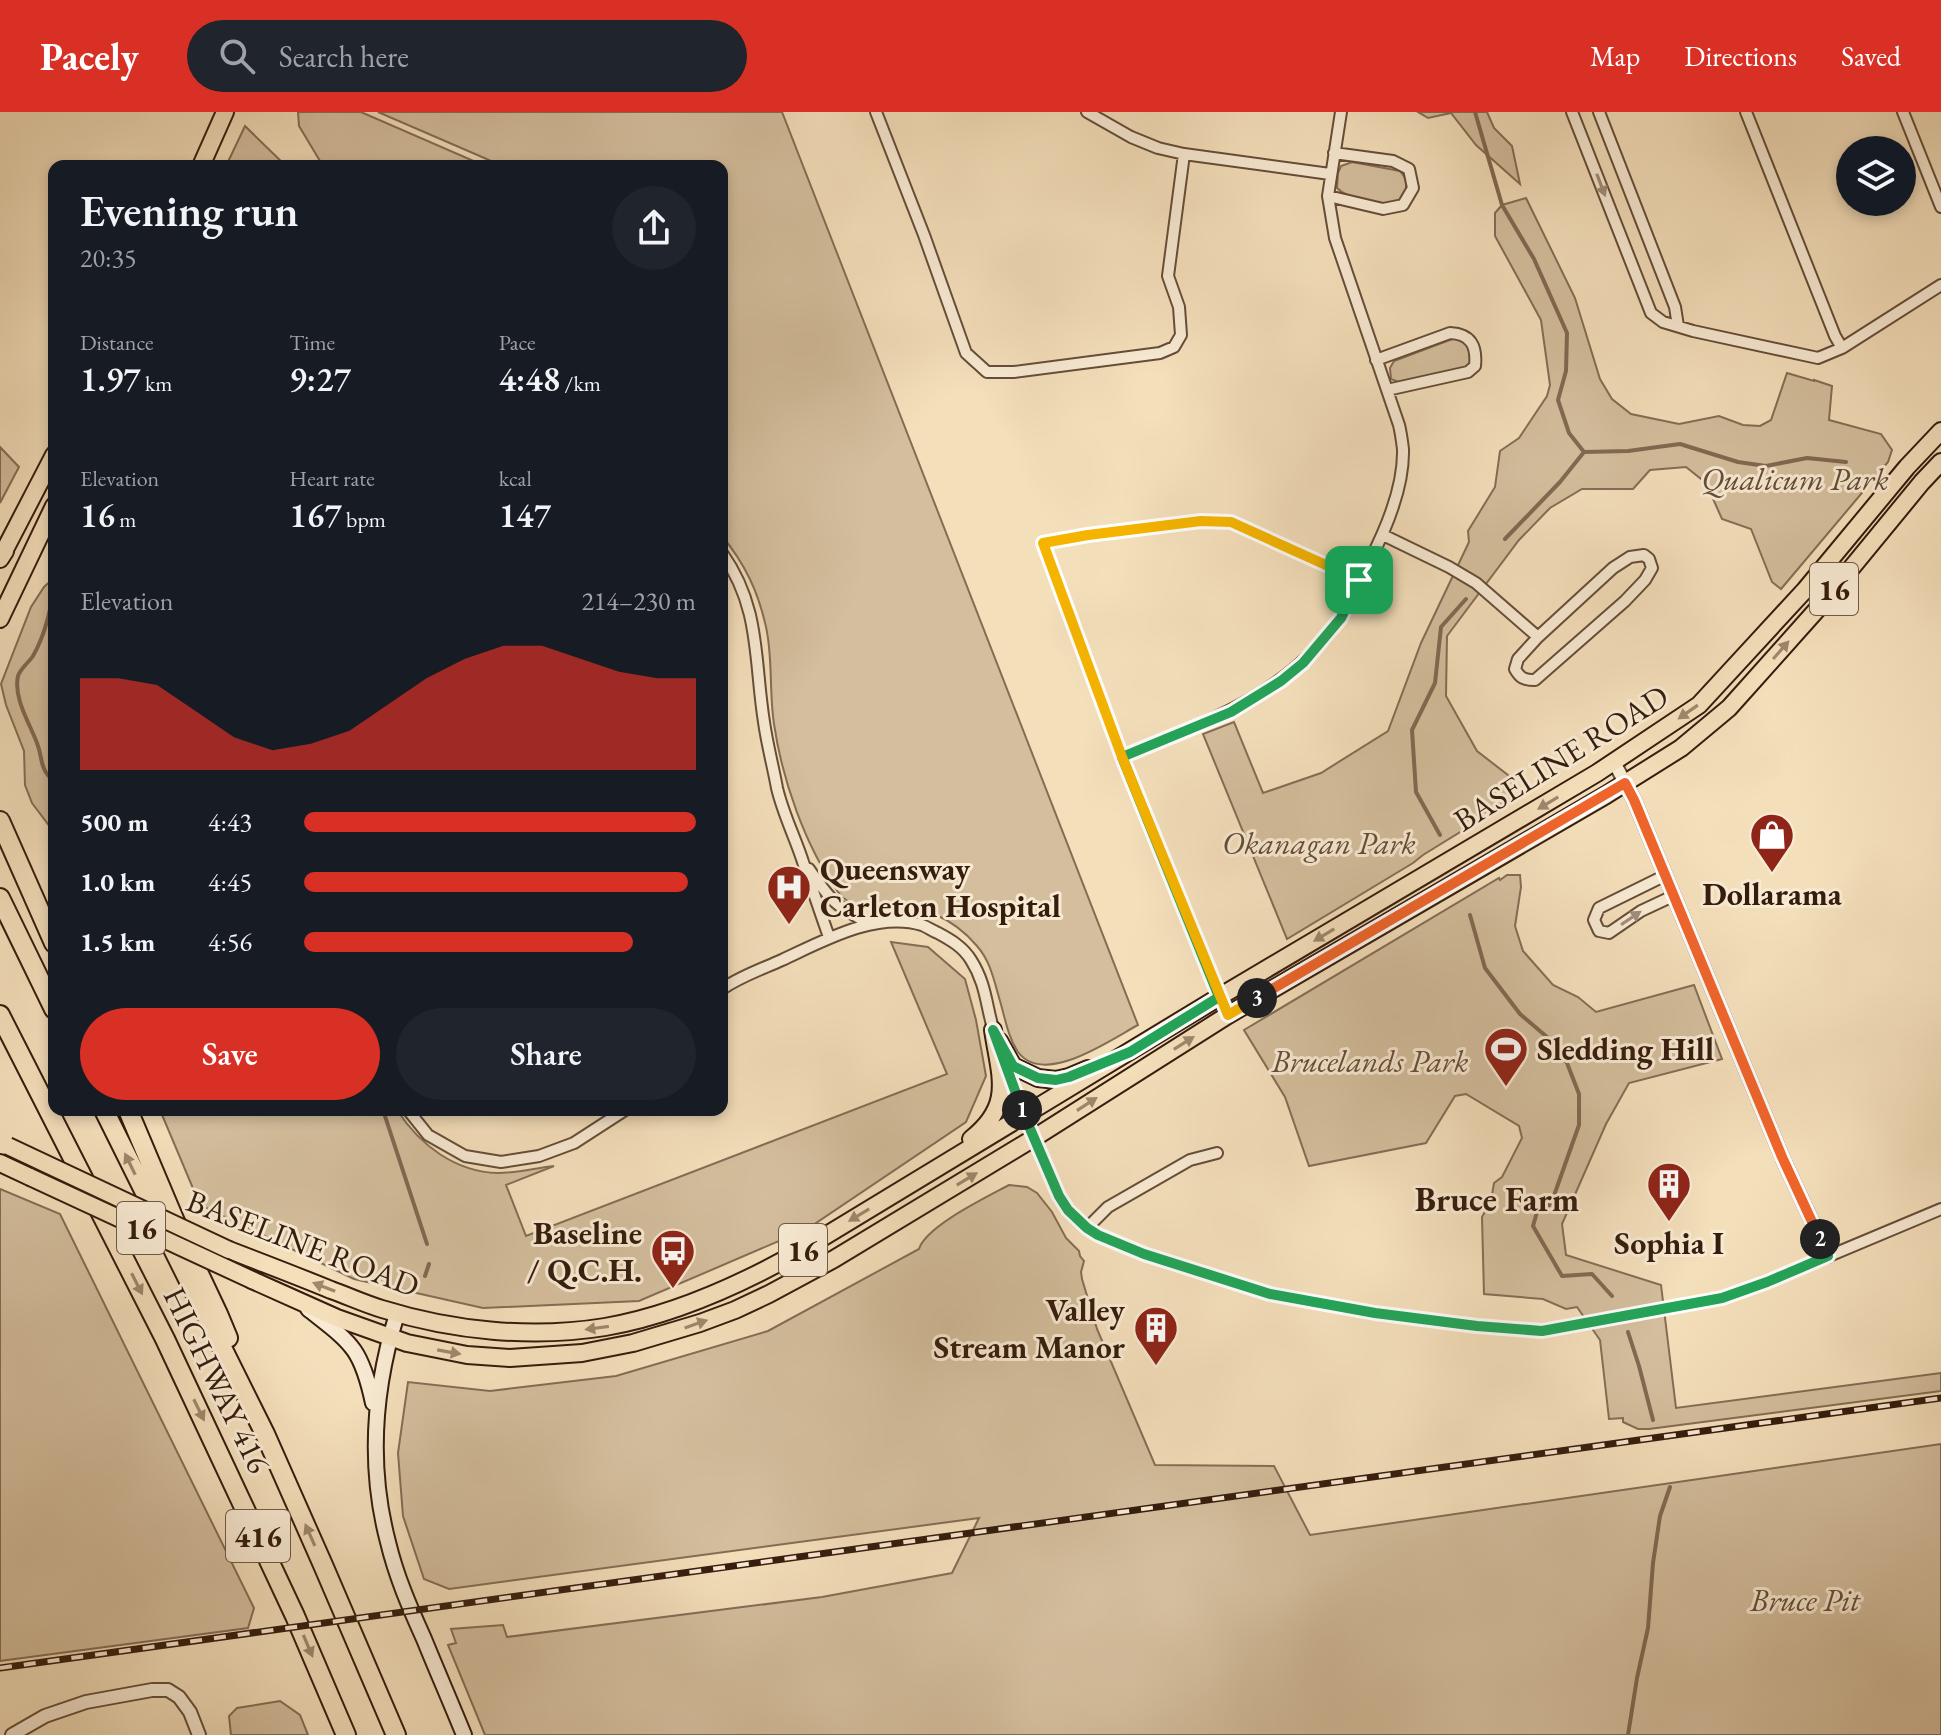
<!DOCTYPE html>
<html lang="en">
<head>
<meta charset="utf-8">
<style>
  :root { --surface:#171b24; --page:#20242c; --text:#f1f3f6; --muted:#9ea1a6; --accent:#d93025 }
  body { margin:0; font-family:"EB Garamond",serif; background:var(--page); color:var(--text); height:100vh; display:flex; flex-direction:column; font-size:30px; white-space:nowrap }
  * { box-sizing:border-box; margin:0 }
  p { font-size:26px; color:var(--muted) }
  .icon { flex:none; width:44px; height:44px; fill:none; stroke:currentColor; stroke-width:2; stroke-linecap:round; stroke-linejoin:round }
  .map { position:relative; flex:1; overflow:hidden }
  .details { position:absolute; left:48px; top:48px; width:680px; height:956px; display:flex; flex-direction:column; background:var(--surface); border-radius:16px; box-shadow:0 4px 12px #0003 }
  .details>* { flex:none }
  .controls { position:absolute; left:1836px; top:24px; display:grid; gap:16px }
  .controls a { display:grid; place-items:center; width:80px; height:80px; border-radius:50%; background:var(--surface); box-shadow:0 4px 12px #0003; font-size:40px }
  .pin { position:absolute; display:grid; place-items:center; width:68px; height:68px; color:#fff; margin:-34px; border-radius:16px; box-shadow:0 4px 12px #0006 }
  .km { position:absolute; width:40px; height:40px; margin:-20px; border-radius:50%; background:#222; color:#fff; font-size:22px; line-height:40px; text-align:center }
  .round { display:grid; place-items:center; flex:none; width:84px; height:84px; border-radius:42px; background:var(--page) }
  .head { display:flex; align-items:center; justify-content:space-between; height:136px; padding:0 32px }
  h1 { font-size:44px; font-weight:600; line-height:60px }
  .figures { display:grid; grid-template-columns:repeat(3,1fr); gap:12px; height:136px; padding:8px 32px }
  .figures div { display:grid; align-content:center }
  .figures b { font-size:34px; font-weight:600 }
  .figures small { font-size:22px; font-weight:400 }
  .figures p { font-size:22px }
  .chart { height:224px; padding:16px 32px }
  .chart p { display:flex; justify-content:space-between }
  .chart svg { width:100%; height:144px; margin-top:8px; fill:var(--accent); opacity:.7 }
  .button { display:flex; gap:16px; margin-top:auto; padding:16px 32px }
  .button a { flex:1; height:92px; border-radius:48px; background:var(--accent); color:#fff; font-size:32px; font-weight:600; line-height:92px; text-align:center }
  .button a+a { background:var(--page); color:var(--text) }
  ul { padding:0 32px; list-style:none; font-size:26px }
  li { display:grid; grid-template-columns:128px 96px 1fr; align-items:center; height:60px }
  li i { height:20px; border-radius:10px; background:var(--accent) }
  header { display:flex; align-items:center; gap:48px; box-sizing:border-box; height:112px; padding:0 40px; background:var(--accent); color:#fff }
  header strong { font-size:38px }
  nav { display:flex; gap:44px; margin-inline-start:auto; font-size:28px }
  .search { width:560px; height:72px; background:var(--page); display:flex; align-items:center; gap:20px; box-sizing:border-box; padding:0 28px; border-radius:44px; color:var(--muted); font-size:30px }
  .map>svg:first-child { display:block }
</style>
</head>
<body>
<header>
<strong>Pacely</strong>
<div class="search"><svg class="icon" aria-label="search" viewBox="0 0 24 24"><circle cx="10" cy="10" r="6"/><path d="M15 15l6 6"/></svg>Search here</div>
<nav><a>Map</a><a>Directions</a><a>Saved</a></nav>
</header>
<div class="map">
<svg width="1941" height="1623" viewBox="0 0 1941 1623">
  <rect width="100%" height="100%" fill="#f4dfbb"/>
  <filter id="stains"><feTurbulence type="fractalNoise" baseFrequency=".0025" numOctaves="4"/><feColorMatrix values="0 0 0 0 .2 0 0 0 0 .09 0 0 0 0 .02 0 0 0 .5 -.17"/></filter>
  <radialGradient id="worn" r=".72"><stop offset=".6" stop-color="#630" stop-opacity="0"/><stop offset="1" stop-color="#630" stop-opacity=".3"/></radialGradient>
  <path fill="#d4be9d" stroke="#846d55" stroke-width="2" d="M298 0H361L485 54 489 48 378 0H782L1138 913C1110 928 1044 975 1018 940 1008 925 1005 906 1000 889 994 869 991 850 977 834 966 821 951 809 934 802 904 788 860 810 838 780 805 734 782 667 774 612 769 580 773 546 766 515 758 479 745 452 722 424V54H323L299 14Z
    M1418 0H1487L1494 16 1512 34 1520 72 1476 33 1451 1 1428 6Z
    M245 14 286 54H226Z
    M1352 50 1400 59 1406 67V85L1398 92C1381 92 1348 88 1337 76L1338 61 1341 54Z
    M1526 86 1575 186 1600 267 1612 287 1631 302 1679 312 1719 304 1743 313 1760 314 1771 308 1787 261 1814 269V268L1832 274 1829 308 1881 322 1892 338 1888 350 1781 477 1772 470 1751 417 1722 407 1706 371 1686 355 1650 358 1633 377H1582L1550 396 1519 428 1447 524 1446 584 1477 639 1513 667 1509 689 1463 710 1465 717 1423 743 1413 751 1287 827 1203 622 1234 610 1263 681 1321 661 1388 619 1421 531 1469 430 1468 419 1495 375 1500 339 1519 326 1547 284 1550 273 1541 208 1495 124V101L1502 93Z
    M1455 226 1469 231 1471 249 1467 254 1460 258 1401 271 1391 267 1390 256 1394 249Z
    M0 335 19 355 0 391Z
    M54 466V720L32 691 25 673 24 639 6 593 1 572 31 495 44 475Z
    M1507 763H1520L1521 775 1515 814 1523 839 1553 873 1578 885 1596 900 1694 873 1722 947 1629 971 1606 1012 1562 1112 1566 1143 1661 1173 1676 1296 1941 1261V1279L1649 1317H1638L1623 1310V1306L1609 1307 1600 1228 1577 1195 1566 1197 1543 1187 1484 1182 1482 1105 1491 1089 1494 1071 1502 1065 1522 1026 1519 1014 1466 982 1455 984 1426 1031 1309 1054 1285 985 1244 918 1499 766 1500 768Z
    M891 830 928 835 965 867 976 908 986 964 966 1010 807 1117 639 1189 483 1196 354 1167 200 1093 160 998H397C420 1033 455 1060 498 1061 516 1061 536 1056 554 1054L506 1073 526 1124 947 962Z
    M1009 1073 1027 1075 1037 1081 1052 1100 1066 1126 1079 1139 1080 1144 1084 1149 1081 1160 1082 1167 1097 1217 1155 1353 1274 1354 1310 1423 1941 1332V1623H485L448 1533 456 1531 451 1517 503 1513 507 1525 822 1485 952 1461 979 1406 449 1477 424 1467 403 1404 398 1341 408 1270 490 1279 616 1264 768 1219 919 1137C926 1114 987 1085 1009 1073Z
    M0 1077 60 1102 254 1496 248 1516 0 1549Z
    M280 1589 300 1603 308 1623H231L229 1604 237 1596Z"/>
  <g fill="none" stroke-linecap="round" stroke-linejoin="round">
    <path stroke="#816952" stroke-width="4" d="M1475 0 1502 93 1534 147 1567 221 1566 259 1558 288 1569 321 1584 340 1628 339 1680 332 1738 350 1766 354 1807 346 1846 350
      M1505 427 1560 370 1584 340
      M54 477C50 500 45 523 33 544 29 550 20 557 18 564 13 586 30 612 37 631 44 649 38 654 54 670
      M1440 723 1416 680 1412 618 1435 571 1441 515 1466 487
      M1470 803 1485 856 1520 902 1547 925 1567 951 1579 982V1013L1551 1092 1537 1100 1533 1114 1562 1164 1592 1162 1612 1184
      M383 998 427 1132
      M425 1164 429 1152
      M1628 1220 1639 1254 1653 1308
      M1628 1623 1637 1566 1648 1516 1653 1451 1660 1404 1670 1375"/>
    <g stroke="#654d38" stroke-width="14">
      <path id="minor" d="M876 0 924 123 966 241 987 260H1014L1160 241 1174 235 1181 223 1179 195 1168 164 1184 42
        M1087 0 1131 25 1158 36 1184 42 1330 62
        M1572 0 1651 201 1663 210 1693 219 1818 246 1842 236 1941 173
        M1599 0 1675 195 1678 214
        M1746 0 1835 224 1842 236
        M1903 0 1941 95
        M1328 84 1383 97 1403 93 1413 76 1409 57 1393 49 1334 41
        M1376 248 1450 221C1471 222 1477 234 1475 254L1468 260 1387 278
        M1383 423 1449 455 1476 471 1538 525
        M722 441C761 496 754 548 764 610 767 632 773 654 777 676 783 702 795 725 803 750 812 775 820 800 829 825
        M1644 443 1649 447 1652 456 1645 468 1625 489 1535 568C1524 568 1520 566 1515 557L1518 547 1538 525 1613 456 1630 445Z
        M1122 645C1204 611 1286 584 1340 507 1352 490 1360 467 1370 448 1386 417 1404 373 1403 337 1402 329 1401 321 1399 313L1335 126 1328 84 1341 0
        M809 757C831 789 836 795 871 812
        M1664 764 1599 796 1594 808 1599 819 1609 821 1641 799 1673 784
        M722 877C741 864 762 857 782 848 823 829 876 799 922 813 927 815 933 819 938 821 951 828 963 835 971 848 987 873 986 896 995 923
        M1228 903 1122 645 1043 431 1088 423 1201 409 1231 410 1359 468
        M1004 949 1025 1004 1059 1084 1068 1098 1087 1116 1098 1123 1144 1142 1270 1182 1375 1201 1477 1214 1542 1219 1722 1186 1767 1170 1941 1097
        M408 998 428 1023 465 1044 501 1050 539 1044 574 1031 625 998
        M1087 1116 1108 1095 1190 1048 1217 1041"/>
    </g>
    <g stroke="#654d38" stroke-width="16">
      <path id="tertiary" d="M1614 650 1634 688 1782 1045 1828 1144
        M12 1623 45 1604 86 1590 152 1578H168L179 1585 190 1600 199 1623"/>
    </g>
    <g stroke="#351c0d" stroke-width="18">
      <path id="secondary" d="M308 1197C351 1231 361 1235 373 1291
        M397 1202C374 1276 368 1354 388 1430 396 1464 410 1496 424 1527 437 1559 451 1591 464 1623"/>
    </g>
    <g stroke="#351c0d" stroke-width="20">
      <path id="primary" d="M201 54 225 0
        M0 447 54 343
        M0 507 54 394
        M999 929 1013 954 1038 966 1056 968 1069 965 1088 957
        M971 1027C1014 993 1000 965 993 918
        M0 1051 30 1065
        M229 1138C263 1151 297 1164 331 1178 348 1184 365 1192 382 1197 453 1219 532 1227 605 1215 674 1203 742 1172 802 1138L1219 885 1597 661 1699 593 1805 478 1907 355 1941 319
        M252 1168 337 1206 407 1231 467 1243 510 1246 582 1241 633 1231 700 1211 735 1198 769 1182 834 1147 1034 1026 1228 903 1606 683 1681 636 1729 596 1821 493 1922 370 1941 350"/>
    </g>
    <g stroke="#351c0d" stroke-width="22">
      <path id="motorway" d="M0 445 4 439
        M0 709 54 831
        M0 786 54 897
        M0 903 165 1227 295 1504 346 1623
        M104 998 265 1322 323 1453 396 1623
        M128 998 182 1126 218 1202 228 1226"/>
    </g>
    <use href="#minor" stroke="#f8ead3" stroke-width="10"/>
    <use href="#tertiary" stroke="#f8ead3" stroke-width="12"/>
    <use href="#secondary" stroke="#f8ead3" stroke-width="14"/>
    <use href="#primary" stroke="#f4dfbb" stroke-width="16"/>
    <use href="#motorway" stroke="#f4dfbb" stroke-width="18"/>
    <g stroke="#351c0d" stroke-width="7">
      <path id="rail" d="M0 1556 1941 1286"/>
    </g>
    <use href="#rail" stroke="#f8ead3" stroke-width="4" stroke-dasharray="12" stroke-linecap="butt"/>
    <g stroke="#351c0d" stroke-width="20" stroke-linecap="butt">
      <path id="primary-bridge" d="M8 1034 229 1138
        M30 1065 252 1168"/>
    </g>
    <use href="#primary-bridge" stroke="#f4dfbb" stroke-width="16"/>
  </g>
  <defs><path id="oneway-solid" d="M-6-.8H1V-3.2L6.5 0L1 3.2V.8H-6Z" transform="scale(2)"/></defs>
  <g fill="#a08d7a">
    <use href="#oneway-solid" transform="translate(1601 73) rotate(69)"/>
    <use href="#oneway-solid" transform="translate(1631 806) rotate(-34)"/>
  </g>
  <g fill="#9e876d">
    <use href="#oneway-solid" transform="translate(1781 538) rotate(-49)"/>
    <use href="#oneway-solid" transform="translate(1688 600) rotate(145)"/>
    <use href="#oneway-solid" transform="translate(1548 691) rotate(149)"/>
    <use href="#oneway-solid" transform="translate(1324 823) rotate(149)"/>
    <use href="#oneway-solid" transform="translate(1184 931) rotate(-32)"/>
    <use href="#oneway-solid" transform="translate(1087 992) rotate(-33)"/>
    <use href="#oneway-solid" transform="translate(130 1052) rotate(-116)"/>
    <use href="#oneway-solid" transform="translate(967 1067) rotate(-31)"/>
    <use href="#oneway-solid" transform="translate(859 1103) rotate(149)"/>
    <use href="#oneway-solid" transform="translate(137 1172) rotate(63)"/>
    <use href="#oneway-solid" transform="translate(324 1175) rotate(-159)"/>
    <use href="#oneway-solid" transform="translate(696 1212) rotate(-19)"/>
    <use href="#oneway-solid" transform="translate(597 1216) rotate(172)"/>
    <use href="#oneway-solid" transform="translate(449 1240) rotate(10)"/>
    <use href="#oneway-solid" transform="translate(199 1298) rotate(64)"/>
    <use href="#oneway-solid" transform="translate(310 1423) rotate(-114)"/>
    <use href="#oneway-solid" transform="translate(308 1534) rotate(67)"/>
  </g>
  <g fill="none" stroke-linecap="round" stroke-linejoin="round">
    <g stroke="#fff" stroke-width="16">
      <path id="split-1" d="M1022 998 993 918 1013 954 1038 966 1056 968 1069 965 1130 940 1219 885 1122 645 1231 600 1281 569 1303 551 1341 506 1359 468"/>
    </g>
    <g stroke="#fff" stroke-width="16">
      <path id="split-2" d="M1022 998 1059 1084 1068 1098 1087 1116 1098 1123 1144 1142 1270 1182 1375 1201 1477 1214 1542 1219 1722 1186 1767 1170 1828 1144 1820 1127"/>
    </g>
    <g stroke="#fff" stroke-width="16">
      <path id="split-3" d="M1257 886 1625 671 1634 688 1782 1045 1820 1127"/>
    </g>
    <g stroke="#fff" stroke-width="16">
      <path id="split-4" d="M1257 886 1228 903 1122 645 1043 431 1088 423 1201 409 1231 410 1359 468"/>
    </g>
    <use href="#split-1" stroke="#22a559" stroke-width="10"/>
    <use href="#split-2" stroke="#22a559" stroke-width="10"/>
    <use href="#split-3" stroke="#f0652b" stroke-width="10"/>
    <use href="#split-4" stroke="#f5b400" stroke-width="10"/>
  </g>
  <defs>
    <g id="shop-pin" transform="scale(2.3)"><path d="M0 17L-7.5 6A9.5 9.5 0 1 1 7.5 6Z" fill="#8f2418" stroke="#f8ead3"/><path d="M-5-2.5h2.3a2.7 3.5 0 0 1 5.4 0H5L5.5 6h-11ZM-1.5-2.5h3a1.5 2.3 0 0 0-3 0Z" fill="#fff"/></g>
    <g id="hospital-pin" transform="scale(2.3)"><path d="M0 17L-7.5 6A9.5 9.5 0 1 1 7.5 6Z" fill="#8f2418" stroke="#f8ead3"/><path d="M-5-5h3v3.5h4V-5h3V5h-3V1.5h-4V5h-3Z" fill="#fff"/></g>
    <g id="stadium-pin" transform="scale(2.3)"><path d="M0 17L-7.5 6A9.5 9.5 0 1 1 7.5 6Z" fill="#8f2418" stroke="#f8ead3"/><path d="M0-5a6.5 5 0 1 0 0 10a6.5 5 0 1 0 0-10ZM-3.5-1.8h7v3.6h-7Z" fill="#fff"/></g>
    <g id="building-pin" transform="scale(2.3)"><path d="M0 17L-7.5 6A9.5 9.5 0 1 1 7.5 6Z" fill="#8f2418" stroke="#f8ead3"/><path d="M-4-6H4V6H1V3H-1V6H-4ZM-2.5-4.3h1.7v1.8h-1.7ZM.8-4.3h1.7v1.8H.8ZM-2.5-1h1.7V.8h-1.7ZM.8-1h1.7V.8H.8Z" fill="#fff"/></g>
    <g id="bus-pin" transform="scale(2.3)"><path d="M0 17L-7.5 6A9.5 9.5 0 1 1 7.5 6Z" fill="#8f2418" stroke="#f8ead3"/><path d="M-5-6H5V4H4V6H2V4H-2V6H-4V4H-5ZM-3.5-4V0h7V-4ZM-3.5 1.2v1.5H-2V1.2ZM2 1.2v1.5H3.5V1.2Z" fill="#fff"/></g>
  </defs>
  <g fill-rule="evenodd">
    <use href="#shop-pin" x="1772" y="723"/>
    <use href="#hospital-pin" x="789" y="775"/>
    <use href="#stadium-pin" x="1506" y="937"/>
    <use href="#building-pin" x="1669" y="1072"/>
    <use href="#bus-pin" x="673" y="1139"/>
    <use href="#building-pin" x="1156" y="1216"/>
  </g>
  <g text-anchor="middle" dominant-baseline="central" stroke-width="6" stroke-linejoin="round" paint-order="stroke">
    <g fill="#f8ead3" stroke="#705a48" stroke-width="2">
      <rect x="1810" y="451" width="48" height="52" rx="6"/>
      <rect x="117" y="1090" width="48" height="52" rx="6"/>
      <rect x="779" y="1112" width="48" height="52" rx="6"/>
      <rect x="226" y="1398" width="64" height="52" rx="6"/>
    </g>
    <g font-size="30" font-weight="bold" fill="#351c0d">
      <text x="1834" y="477">16</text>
      <text x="141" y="1116">16</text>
      <text x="803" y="1138">16</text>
      <text x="258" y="1424">416</text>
    </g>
    <g font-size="32" font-style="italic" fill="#654d38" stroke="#f8ead3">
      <text x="1795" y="367">Qualicum Park</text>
      <text x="1319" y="731">Okanagan Park</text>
      <text x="1370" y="949">Brucelands Park</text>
      <text x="1805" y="1488">Bruce Pit</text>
    </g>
    <g font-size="32" fill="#351c0d" stroke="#f8ead3">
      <text transform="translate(1561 646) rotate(-32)">BASELINE ROAD</text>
      <text transform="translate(303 1131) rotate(21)">BASELINE ROAD</text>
      <text transform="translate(217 1268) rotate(64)">HIGHWAY 416</text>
    </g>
    <g font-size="32" font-weight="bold" fill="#351c0d" stroke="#f8ead3" text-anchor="start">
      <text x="820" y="757">Queensway<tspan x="820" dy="37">Carleton Hospital</tspan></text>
      <text x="1772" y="782" text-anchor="middle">Dollarama</text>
      <text x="1537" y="937">Sledding Hill</text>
      <text x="642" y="1121" text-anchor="end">Baseline<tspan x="642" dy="37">/ Q.C.H.</tspan></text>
      <text x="1669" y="1131" text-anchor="middle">Sophia I</text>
      <text x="1125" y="1198" text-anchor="end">Valley<tspan x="1125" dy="37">Stream Manor</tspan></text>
    </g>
    <g font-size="34" font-weight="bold" fill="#351c0d" stroke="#f8ead3">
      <text x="1497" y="1087">Bruce Farm</text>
    </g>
  </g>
  <rect width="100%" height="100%" filter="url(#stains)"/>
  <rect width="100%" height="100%" fill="url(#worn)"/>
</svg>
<div class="controls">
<a><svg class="icon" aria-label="layers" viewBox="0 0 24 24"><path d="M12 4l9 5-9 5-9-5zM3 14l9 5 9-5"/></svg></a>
</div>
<div class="pin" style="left:1359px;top:468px;background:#1e9e55"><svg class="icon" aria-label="arrive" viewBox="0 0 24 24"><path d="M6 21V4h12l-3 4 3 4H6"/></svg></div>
<b class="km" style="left:1022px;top:998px">1</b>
<b class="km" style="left:1820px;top:1127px">2</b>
<b class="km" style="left:1257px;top:886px">3</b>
<section class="details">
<div class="head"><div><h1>Evening run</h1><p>20:35</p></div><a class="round"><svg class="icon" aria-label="share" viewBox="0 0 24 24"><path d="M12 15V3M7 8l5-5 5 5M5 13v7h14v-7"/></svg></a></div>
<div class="figures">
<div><p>Distance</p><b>1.97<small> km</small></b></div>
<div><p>Time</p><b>9:27</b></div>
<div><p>Pace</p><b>4:48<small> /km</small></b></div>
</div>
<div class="figures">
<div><p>Elevation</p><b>16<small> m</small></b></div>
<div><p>Heart rate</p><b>167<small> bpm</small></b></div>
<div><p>kcal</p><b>147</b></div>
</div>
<div class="chart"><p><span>Elevation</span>214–230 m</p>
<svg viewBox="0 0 160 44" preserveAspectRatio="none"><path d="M0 44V16L10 16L20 18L30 26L40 34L50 38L60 36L70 32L80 24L90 16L100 10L110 6L120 6L130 10L140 14L150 16L160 16V44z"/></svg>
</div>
<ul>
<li><b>500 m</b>4:43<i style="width:100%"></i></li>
<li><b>1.0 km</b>4:45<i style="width:98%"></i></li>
<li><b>1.5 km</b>4:56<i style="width:84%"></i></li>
</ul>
<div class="button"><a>Save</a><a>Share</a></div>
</section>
</div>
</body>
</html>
